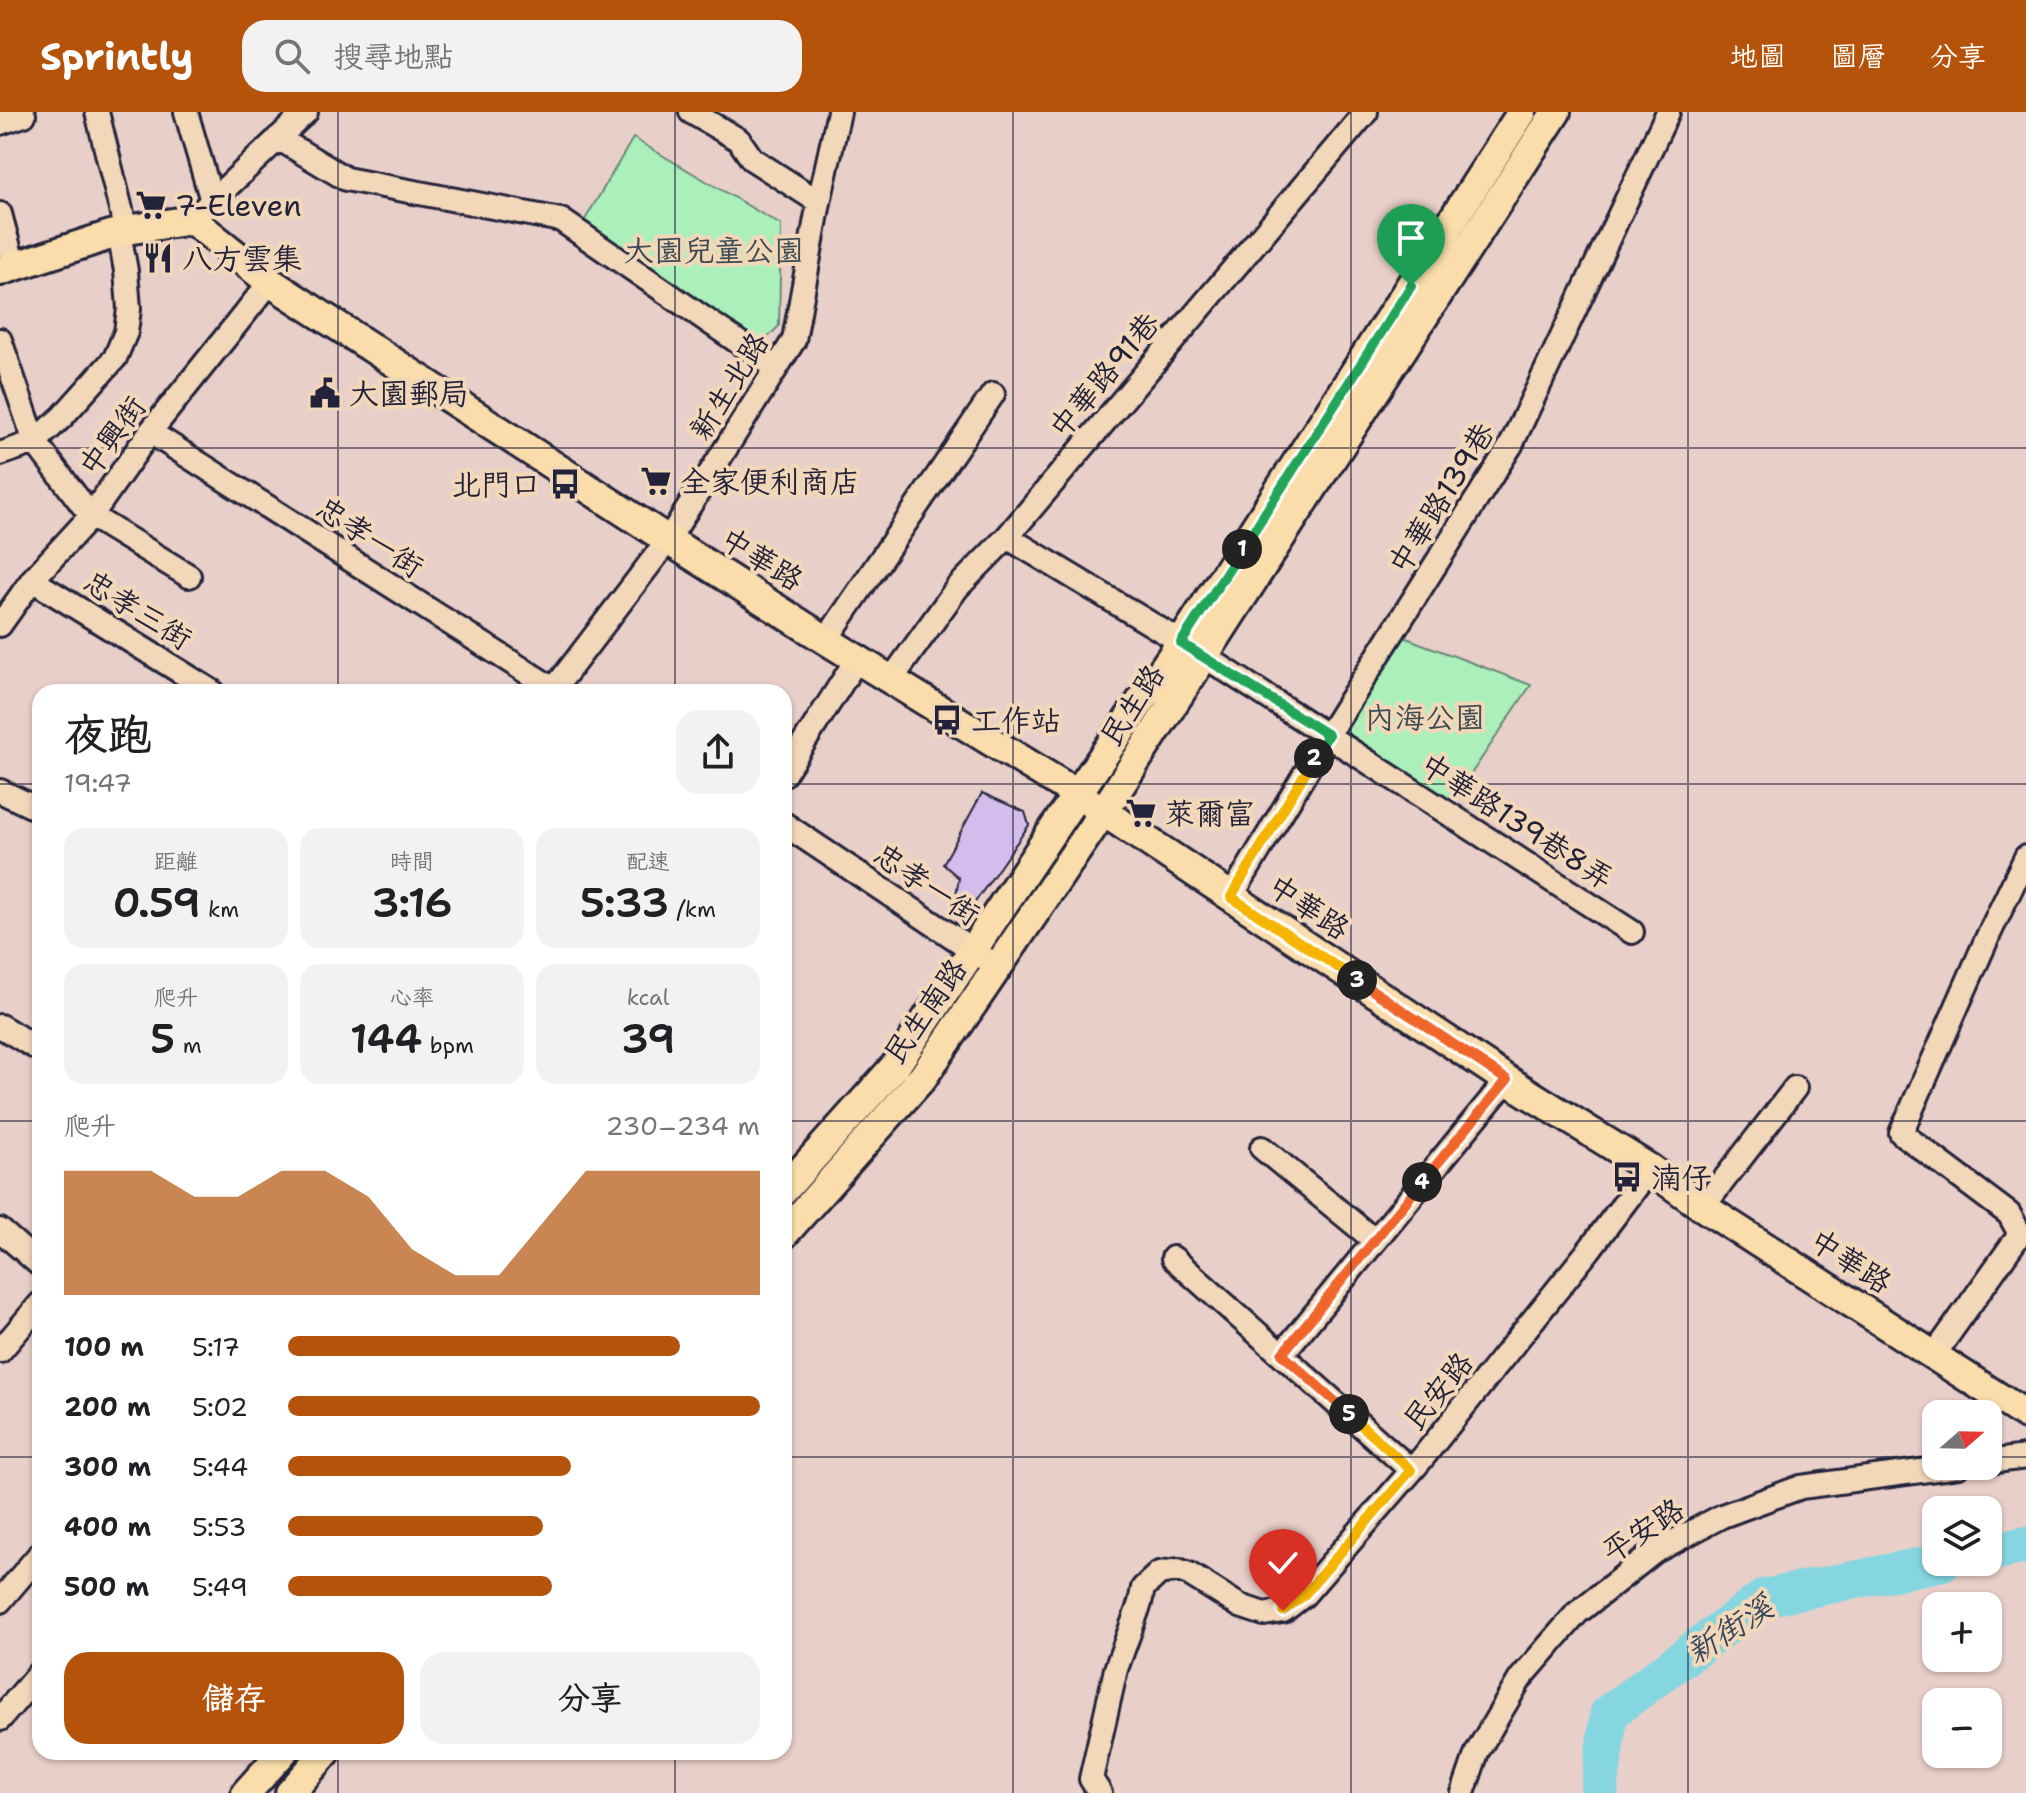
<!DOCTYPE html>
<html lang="zh-TW">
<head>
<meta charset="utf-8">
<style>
  :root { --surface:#fff; --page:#f2f2f2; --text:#202124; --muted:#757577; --accent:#b45309 }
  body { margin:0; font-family:"Shantell Sans","LXGW WenKai TC",sans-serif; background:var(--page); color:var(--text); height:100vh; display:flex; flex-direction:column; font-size:30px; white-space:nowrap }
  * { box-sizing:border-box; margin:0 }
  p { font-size:26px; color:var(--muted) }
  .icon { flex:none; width:44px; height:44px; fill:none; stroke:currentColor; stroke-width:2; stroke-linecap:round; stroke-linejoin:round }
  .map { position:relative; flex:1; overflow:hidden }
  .side { position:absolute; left:32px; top:572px; width:760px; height:1076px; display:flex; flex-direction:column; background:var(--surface); border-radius:24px; box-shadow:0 2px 6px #0004 }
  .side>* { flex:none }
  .needle { width:52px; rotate:70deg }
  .controls { position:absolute; left:1922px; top:1288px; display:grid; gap:16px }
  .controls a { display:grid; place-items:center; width:80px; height:80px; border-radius:16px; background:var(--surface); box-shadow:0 2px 6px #0004; font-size:40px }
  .pin { position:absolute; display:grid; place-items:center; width:68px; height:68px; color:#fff; margin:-82px -34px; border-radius:50% 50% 50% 0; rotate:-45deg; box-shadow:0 0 8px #0007 }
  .pin .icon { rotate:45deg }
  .km { position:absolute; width:40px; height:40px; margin:-20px; border-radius:50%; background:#222; color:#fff; font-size:22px; line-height:40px; text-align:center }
  .round { display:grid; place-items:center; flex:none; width:84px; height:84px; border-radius:24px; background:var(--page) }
  .headline { display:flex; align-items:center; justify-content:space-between; height:136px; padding:0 32px }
  h1 { font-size:44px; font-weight:600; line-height:60px }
  .metrics { display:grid; grid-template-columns:repeat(3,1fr); gap:12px; height:136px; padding:8px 32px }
  .metrics div { display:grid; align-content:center; border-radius:20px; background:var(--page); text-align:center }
  .metrics b { font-size:40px; font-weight:600 }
  .metrics small { font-size:22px; font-weight:400 }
  .metrics p { font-size:22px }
  .chart { height:224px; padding:16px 32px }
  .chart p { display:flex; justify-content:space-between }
  .chart svg { width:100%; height:144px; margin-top:8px; fill:var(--accent); opacity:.7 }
  .primary-button { display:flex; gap:16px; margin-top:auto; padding:16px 32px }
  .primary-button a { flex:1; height:92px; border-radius:24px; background:var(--accent); color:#fff; font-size:32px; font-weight:600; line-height:92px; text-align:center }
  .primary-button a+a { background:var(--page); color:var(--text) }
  ul { padding:0 32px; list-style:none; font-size:26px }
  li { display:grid; grid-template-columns:128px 96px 1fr; align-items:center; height:60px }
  li i { height:20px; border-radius:10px; background:var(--accent) }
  header { display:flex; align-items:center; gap:48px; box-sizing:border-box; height:112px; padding:0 40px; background:var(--accent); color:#fff }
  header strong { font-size:38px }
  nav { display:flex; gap:44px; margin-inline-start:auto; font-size:28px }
  .search { width:560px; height:72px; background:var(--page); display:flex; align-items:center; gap:20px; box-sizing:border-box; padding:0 28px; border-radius:24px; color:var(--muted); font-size:30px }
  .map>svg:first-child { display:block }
</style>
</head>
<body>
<header>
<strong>Sprintly</strong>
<div class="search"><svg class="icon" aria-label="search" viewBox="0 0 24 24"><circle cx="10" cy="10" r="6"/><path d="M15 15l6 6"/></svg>搜尋地點</div>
<nav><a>地圖</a><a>圖層</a><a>分享</a></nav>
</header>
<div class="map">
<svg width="2026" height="1681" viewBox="0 0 2026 1681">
  <rect width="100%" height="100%" fill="#e9cfc9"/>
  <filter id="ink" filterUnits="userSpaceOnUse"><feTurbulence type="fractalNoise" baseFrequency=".0125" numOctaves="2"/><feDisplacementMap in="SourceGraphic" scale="16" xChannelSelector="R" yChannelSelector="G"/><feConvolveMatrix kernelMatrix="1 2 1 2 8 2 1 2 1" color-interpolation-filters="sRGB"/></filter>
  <g filter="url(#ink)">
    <path fill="#abefba" stroke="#66887a" stroke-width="2" d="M633 26 781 113 779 214 760 233 579 118Z
      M1393 521 1531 573 1446 699 1328 623Z"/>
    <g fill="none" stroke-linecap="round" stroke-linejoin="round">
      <path stroke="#86d6e2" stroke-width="38" d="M1988 1441 2026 1433
        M1599 1681 1609 1601 1764 1486 1943 1450"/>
    </g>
    <path fill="#d4bded" stroke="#22223b" stroke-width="2" d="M982 681 1025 700 1029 713 971 796 956 783 959 766 943 752Z"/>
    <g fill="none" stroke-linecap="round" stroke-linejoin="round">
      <g stroke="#22223b" stroke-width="28">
        <path id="minor" d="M97 0 126 118
          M186 0 212 89
          M691 0 739 28 752 47 819 90
          M0 11 24 3
          M278 26 346 67 561 108 776 256
          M0 102 14 154
          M192 108 306 0
          M0 228 35 330 91 404 189 464
          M150 320 558 580
          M0 342 35 330 62 305 115 246 126 220 129 197 126 159 119 120
          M1007 425 1204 544 1632 820
          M32 468 213 580
          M0 513 32 468 91 404 150 320 270 170
          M826 528 993 282
          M891 568 957 476 1007 425 1366 0
          M552 580 668 428 794 228 819 90 839 0
          M784 662 857 547
          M0 679 40 698
          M784 712 986 847
          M1231 785 1328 623 1511 333 1668 0
          M0 914 40 938
          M1262 1036 1374 1128
          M1703 1095 1795 976
          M0 1118 40 1153
          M1173 1146 1411 1358
          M0 1239 40 1192
          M1282 1242 1507 968
          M1934 1243 2020 1122 2009 1102 1901 1021 1989 822 2026 745
          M1988 1350 2026 1345
          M0 1489 40 1442
          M0 1607 40 1560
          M1100 1681 1091 1667 1116 1557 1140 1491 1143 1476 1159 1461 1178 1458 1189 1462 1240 1494 1264 1502 1283 1499 1304 1483 1420 1349 1589 1138 1650 1057
          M1463 1681 1477 1640 1520 1567 1577 1501 1654 1440 1722 1404 1801 1375 1958 1354"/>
      </g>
      <g stroke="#22223b" stroke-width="34">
        <path id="major" d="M0 159 126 118 192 108 270 170 668 428 826 528 1077 682 1507 968 1650 1057 1703 1095 2026 1303
          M784 1078 896 953 1077 682 1181 531 1522 0
          M784 1122 923 965 1103 700 1556 0
          M246 1681 283 1640
          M290 1681 326 1640"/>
      </g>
      <use href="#minor" stroke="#f2d7b9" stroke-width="22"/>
      <use href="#major" stroke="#faddab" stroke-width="28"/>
    </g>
  </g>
  <g fill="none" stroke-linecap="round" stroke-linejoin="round" filter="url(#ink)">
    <g stroke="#fff" stroke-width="16">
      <path id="split-1" d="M1242 437 1411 174"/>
    </g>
    <g stroke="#fff" stroke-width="16">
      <path id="split-2" d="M1242 437 1181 531 1328 623 1314 646"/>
    </g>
    <g stroke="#fff" stroke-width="16">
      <path id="split-3" d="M1314 646 1231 785 1357 868"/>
    </g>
    <g stroke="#fff" stroke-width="16">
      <path id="split-4" d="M1357 868 1507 968 1422 1070"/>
    </g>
    <g stroke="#fff" stroke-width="16">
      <path id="split-5" d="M1349 1302 1282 1242 1422 1070"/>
    </g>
    <g stroke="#fff" stroke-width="16">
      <path id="split-6" d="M1283 1499 1304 1483 1411 1358 1349 1302"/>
    </g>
    <use href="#split-1" stroke="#22a559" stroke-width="10"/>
    <use href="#split-2" stroke="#22a559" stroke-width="10"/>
    <use href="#split-3" stroke="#f5b400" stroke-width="10"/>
    <use href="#split-4" stroke="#f0652b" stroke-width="10"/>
    <use href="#split-5" stroke="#f0652b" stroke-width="10"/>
    <use href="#split-6" stroke="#f5b400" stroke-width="10"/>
  </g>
  <path fill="none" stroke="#22223b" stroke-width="2" stroke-opacity="0.55" d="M338 0V580M675 0V580M1013 0V1681M1351 0V1681M1688 0V1681M0 336H2026M0 672H40M784 672H2026M0 1009H40M784 1009H2026M0 1345H40M784 1345H1936M1988 1345H2026M338 1640V1681M675 1640V1681"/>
  <defs>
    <g id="supermarket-bare" transform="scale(2.4)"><path d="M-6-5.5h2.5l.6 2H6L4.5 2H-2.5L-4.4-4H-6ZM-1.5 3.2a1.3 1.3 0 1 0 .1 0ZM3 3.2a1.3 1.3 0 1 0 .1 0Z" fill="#22223b" stroke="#f2d7b9" stroke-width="2.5" paint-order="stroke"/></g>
    <g id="restaurant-bare" transform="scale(2.4)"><path d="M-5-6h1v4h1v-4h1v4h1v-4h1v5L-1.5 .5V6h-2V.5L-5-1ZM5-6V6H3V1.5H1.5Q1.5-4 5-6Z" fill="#22223b" stroke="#f2d7b9" stroke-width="2.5" paint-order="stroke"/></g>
    <g id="civic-bare" transform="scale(2.4)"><path d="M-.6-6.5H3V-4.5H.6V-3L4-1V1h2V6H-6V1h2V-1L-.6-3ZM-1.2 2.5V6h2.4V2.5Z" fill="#22223b" stroke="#f2d7b9" stroke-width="2.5" paint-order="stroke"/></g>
    <g id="bus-bare" transform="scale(2.4)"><path d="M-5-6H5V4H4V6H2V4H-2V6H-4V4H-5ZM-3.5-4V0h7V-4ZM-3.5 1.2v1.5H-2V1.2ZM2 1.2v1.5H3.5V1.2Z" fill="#22223b" stroke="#f2d7b9" stroke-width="2.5" paint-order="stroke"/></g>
  </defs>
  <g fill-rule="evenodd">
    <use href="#supermarket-bare" x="151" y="93"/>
    <use href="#restaurant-bare" x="158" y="146"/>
    <use href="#civic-bare" x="325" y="281"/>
    <use href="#supermarket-bare" x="656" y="369"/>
    <use href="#bus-bare" x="565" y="372"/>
    <use href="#bus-bare" x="947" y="608"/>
    <use href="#supermarket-bare" x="1141" y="701"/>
    <use href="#bus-bare" x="1627" y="1065"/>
  </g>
  <g text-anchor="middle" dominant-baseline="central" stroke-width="8" stroke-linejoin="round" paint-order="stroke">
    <g font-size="30" fill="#22223b" stroke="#f2d7b9" text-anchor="start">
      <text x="175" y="93">7-Eleven</text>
      <text x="182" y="146">八方雲集</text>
      <text x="349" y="281">大園郵局</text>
      <text x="680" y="369">全家便利商店</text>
      <text x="541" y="372" text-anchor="end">北門口</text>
      <text x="971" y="608">工作站</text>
      <text x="1165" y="701">萊爾富</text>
      <text x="1651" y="1065">湳仔</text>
    </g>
    <g font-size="30" fill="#3d4b54" stroke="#f2d7b9">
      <text x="714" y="138">大園兒童公園</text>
      <text x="1425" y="605">內海公園</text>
    </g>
    <g font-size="30" fill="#22223b" stroke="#f2d7b9">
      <text transform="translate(1104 263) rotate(-50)">中華路91巷</text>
      <text transform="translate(729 274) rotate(-58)">新生北路</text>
      <text transform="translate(112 324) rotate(-54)">中興街</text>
      <text transform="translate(1441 386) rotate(-58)">中華路139巷</text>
      <text transform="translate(370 425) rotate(33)">忠孝一街</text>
      <text transform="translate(762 447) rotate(32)">中華路</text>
      <text transform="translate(138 498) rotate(32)">忠孝三街</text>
      <text transform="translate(1132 593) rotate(-57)">民生路</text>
      <text transform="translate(1517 709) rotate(33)">中華路139巷8弄</text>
      <text transform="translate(927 772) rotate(34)">忠孝一街</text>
      <text transform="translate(1309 795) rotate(34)">中華路</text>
      <text transform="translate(925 899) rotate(-55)">民生南路</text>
      <text transform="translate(1851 1149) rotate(33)">中華路</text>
      <text transform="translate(1438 1279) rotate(-51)">民安路</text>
      <text transform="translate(1643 1418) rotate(-33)">平安路</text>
    </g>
    <g font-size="32" font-style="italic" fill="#36465c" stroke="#f2d7b9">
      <text transform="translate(1729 1517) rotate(-33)">新街溪</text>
    </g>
  </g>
</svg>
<div class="controls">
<a><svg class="needle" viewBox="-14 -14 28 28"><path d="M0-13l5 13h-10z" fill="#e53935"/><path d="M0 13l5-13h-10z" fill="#757577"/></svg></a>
<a><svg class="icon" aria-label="layers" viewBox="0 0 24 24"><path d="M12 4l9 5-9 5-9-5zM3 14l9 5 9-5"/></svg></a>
<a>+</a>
<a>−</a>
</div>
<div class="pin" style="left:1411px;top:174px;background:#1e9e55"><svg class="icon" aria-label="arrive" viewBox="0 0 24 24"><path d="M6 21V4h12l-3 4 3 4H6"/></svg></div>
<div class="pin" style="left:1283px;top:1499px;background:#d93025"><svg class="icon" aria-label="check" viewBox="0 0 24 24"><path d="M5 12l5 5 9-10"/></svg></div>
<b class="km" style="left:1242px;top:437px">1</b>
<b class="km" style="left:1314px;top:646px">2</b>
<b class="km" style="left:1357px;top:868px">3</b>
<b class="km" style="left:1422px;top:1070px">4</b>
<b class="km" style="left:1349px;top:1302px">5</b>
<section class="side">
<div class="headline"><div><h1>夜跑</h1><p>19:47</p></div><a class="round"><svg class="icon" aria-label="share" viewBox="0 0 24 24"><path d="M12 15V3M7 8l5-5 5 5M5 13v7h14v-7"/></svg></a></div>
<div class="metrics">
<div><p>距離</p><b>0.59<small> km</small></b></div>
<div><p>時間</p><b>3:16</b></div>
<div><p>配速</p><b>5:33<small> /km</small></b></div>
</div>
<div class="metrics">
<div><p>爬升</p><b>5<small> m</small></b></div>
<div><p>心率</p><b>144<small> bpm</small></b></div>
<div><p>kcal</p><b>39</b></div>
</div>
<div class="chart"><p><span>爬升</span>230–234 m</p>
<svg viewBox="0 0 160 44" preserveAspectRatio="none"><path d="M0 44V6L10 6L20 6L30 14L40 14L50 6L60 6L70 14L80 30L90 38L100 38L110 22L120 6L130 6L140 6L150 6L160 6V44z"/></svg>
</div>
<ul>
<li><b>100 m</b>5:17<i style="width:83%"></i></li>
<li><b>200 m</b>5:02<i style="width:100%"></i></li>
<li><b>300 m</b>5:44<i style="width:60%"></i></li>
<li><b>400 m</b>5:53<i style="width:54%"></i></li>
<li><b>500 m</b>5:49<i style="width:56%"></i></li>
</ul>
<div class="primary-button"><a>儲存</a><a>分享</a></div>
</section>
</div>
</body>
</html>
